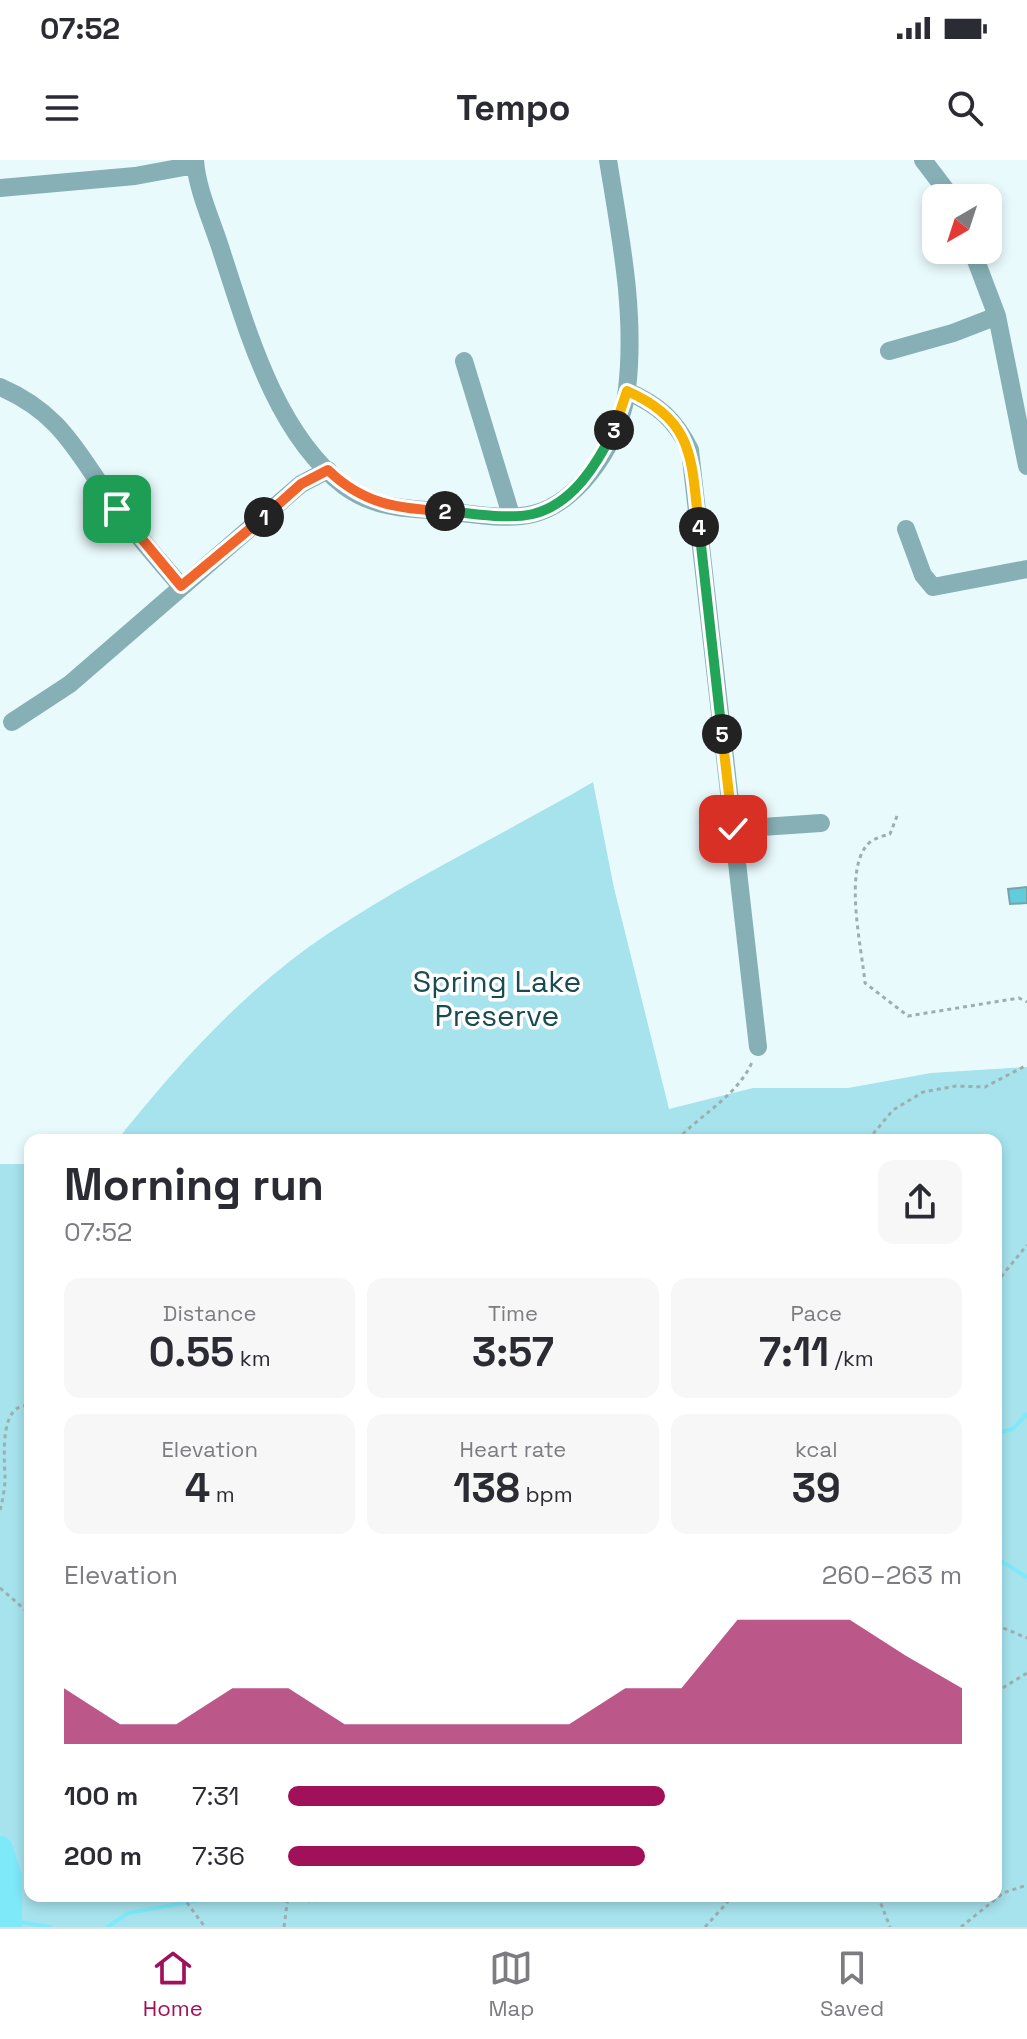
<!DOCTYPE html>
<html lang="en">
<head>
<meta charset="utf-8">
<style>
  :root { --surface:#fff; --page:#f7f7f7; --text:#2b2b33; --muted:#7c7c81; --line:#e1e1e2; --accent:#a01159 }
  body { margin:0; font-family:"Space Grotesk",sans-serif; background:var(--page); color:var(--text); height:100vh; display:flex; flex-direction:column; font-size:30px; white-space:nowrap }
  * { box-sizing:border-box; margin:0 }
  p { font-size:26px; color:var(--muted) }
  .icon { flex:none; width:44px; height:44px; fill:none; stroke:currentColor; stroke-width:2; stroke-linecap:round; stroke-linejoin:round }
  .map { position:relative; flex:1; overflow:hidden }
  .drawer { position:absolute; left:24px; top:974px; width:978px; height:768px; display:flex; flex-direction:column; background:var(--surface); border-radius:16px; box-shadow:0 4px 12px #0003 }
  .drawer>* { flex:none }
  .needle { width:52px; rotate:219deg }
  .controls { position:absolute; left:922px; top:24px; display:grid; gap:16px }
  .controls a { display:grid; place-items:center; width:80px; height:80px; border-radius:16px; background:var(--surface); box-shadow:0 4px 12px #0003; font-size:40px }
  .pin { position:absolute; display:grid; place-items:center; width:68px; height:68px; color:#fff; margin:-34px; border-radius:16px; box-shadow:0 4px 12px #0006 }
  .km { position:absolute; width:40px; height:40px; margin:-20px; border-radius:50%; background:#222; color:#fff; font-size:22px; line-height:40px; text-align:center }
  .round { display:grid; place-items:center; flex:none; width:84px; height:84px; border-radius:16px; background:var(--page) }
  .headline { display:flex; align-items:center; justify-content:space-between; height:136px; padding:0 40px }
  h1 { font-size:44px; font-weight:600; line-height:60px }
  .figures { display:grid; grid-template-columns:repeat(3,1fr); gap:12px; height:136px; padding:8px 40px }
  .figures div { display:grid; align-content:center; border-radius:16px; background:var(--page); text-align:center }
  .figures b { font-size:40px; font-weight:600 }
  .figures small { font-size:22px; font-weight:400 }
  .figures p { font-size:22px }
  .chart { height:224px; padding:16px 40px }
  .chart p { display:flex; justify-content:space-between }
  .chart svg { width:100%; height:144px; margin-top:8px; fill:var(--accent); opacity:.7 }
  ul { padding:0 40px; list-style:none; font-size:26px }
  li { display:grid; grid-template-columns:128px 96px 1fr; align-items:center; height:60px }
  li i { height:20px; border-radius:10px; background:var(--accent) }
  .status { display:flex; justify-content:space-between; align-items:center; height:56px; padding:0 40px; background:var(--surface); direction:ltr }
  .status svg { height:22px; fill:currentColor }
  header { display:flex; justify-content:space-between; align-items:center; height:104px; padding:0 40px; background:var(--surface); font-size:36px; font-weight:600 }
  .tabs { display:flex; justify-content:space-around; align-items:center; height:112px; border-top:2px solid var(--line); background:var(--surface); font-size:22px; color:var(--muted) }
  .tabs a { display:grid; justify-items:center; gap:4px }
  .tabs .current { color:var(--accent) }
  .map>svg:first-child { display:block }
</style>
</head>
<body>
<div class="status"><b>07:52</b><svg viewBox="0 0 49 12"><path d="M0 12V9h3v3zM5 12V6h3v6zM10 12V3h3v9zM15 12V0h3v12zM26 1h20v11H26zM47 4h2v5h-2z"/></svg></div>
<header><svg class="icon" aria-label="menu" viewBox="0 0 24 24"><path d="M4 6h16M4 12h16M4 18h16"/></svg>Tempo<svg class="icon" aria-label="search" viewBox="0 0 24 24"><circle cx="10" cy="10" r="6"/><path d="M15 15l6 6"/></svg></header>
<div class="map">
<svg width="1027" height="1767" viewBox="0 0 1027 1767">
  <rect width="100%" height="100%" fill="#e9fafd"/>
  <path fill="#a6e3ed" d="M593 622 614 728 669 949 753 928H848L931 913 1027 907V1767H0V1004H30V1736H996V980H117C179 903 246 828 329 773 413 717 506 673 593 622Z"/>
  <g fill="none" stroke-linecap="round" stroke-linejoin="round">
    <path stroke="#7de9f9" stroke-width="4" d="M996 1273 1013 1269 1027 1254
      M996 1398 1027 1417
      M7 1760 50 1767
      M108 1767 128 1753 224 1736"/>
    <path stroke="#7de9f9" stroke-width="26" d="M0 1689 9 1717V1767"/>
  </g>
  <path fill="#60cddd" stroke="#79a2a8" stroke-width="2" d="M1027 727V743L1010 744 1008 729Z"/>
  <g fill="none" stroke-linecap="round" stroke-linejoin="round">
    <path stroke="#9daeb1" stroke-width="3" stroke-dasharray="4 4" stroke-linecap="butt" d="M897 656 890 674C883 676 874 678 868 684 843 710 862 789 865 823L908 856 1019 838 1027 842
      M677 980C702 953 738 936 753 900
      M868 980 893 950 923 932 956 926 985 927 1027 905
      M996 1123 1027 1085
      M0 1350C3 1339 5 1328 5 1317 4 1292 0 1242 30 1246
      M0 1428 30 1454
      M996 1465 1027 1478
      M996 1532 1027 1513
      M182 1736 205 1767
      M299 1736 309 1741 500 1736
      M878 1736 890 1767
      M284 1767 288 1736
      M705 1767 733 1736
      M961 1767 1003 1733 1027 1725"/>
    <path stroke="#86b0b6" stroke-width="18" d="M195 0C197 31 213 63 222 93 248 172 275 272 344 326 373 348 408 349 442 351 470 353 506 361 533 354 582 342 622 276 627 229 636 152 620 75 608 0
      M923 0 952 38
      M0 28 135 16 195 5
      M972 90 997 156 1027 306
      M889 191 953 173 997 156
      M464 201 511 355
      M0 227C65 255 78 297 118 349 137 376 159 401 181 426
      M627 231C658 245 675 259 690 290L758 887
      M906 369 923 415 933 427 1027 409
      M12 562 70 524 301 324 328 310
      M733 669 821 663"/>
  </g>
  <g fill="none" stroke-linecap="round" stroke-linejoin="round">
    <g stroke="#fff" stroke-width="16">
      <path id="split-1" d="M117 349 181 426 264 357"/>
    </g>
    <g stroke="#fff" stroke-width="16">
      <path id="split-2" d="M264 357 301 324 328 310C363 344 398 349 445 351"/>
    </g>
    <g stroke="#fff" stroke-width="16">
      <path id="split-3" d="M445 351C472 353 507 360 533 354 573 344 597 304 614 270"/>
    </g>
    <g stroke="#fff" stroke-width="16">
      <path id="split-4" d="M614 270 627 231C696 261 691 301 699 367"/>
    </g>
    <g stroke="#fff" stroke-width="16">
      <path id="split-5" d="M699 367 722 574"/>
    </g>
    <g stroke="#fff" stroke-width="16">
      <path id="split-6" d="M722 574 733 669"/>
    </g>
    <use href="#split-1" stroke="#f0652b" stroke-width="10"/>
    <use href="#split-2" stroke="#f0652b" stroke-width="10"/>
    <use href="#split-3" stroke="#22a559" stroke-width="10"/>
    <use href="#split-4" stroke="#f5b400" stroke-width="10"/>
    <use href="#split-5" stroke="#22a559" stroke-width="10"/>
    <use href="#split-6" stroke="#f5b400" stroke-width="10"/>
  </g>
  <g text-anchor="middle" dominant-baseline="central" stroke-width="7" stroke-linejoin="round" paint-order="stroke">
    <g font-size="30" fill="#1a4b51" stroke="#fff">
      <text x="497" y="821">Spring Lake<tspan x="497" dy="34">Preserve</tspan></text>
    </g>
  </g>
</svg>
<div class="controls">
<a><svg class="needle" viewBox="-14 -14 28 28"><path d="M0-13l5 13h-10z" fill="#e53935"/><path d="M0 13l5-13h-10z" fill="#7c7c81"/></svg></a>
</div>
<div class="pin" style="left:117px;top:349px;background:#1e9e55"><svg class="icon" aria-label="arrive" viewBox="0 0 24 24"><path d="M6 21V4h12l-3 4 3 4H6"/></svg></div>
<div class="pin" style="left:733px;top:669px;background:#d93025"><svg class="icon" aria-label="check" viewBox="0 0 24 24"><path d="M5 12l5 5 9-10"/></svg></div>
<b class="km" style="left:264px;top:357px">1</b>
<b class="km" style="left:445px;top:351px">2</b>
<b class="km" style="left:614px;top:270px">3</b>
<b class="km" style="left:699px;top:367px">4</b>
<b class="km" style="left:722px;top:574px">5</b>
<section class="drawer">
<div class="headline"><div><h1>Morning run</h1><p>07:52</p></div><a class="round"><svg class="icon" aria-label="share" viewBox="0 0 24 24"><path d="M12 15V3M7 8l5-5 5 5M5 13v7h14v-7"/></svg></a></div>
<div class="figures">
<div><p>Distance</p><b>0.55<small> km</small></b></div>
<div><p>Time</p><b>3:57</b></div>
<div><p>Pace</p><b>7:11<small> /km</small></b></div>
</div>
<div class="figures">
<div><p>Elevation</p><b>4<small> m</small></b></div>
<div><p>Heart rate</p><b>138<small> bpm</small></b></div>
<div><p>kcal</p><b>39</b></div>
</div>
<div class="chart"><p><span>Elevation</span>260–263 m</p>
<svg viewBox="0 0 160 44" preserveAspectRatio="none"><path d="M0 44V27L10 38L20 38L30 27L40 27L50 38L60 38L70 38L80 38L90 38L100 27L110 27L120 6L130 6L140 6L150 17L160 27V44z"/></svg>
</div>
<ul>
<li><b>100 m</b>7:31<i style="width:56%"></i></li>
<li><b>200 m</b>7:36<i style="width:53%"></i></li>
</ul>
</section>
</div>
<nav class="tabs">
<a class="current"><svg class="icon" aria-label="home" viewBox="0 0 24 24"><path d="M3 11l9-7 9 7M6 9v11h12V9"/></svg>Home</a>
<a><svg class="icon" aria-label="map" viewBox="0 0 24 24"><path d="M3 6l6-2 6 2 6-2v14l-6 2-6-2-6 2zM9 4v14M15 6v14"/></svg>Map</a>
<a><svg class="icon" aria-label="saved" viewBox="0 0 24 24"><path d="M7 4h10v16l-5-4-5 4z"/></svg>Saved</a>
</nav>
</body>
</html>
